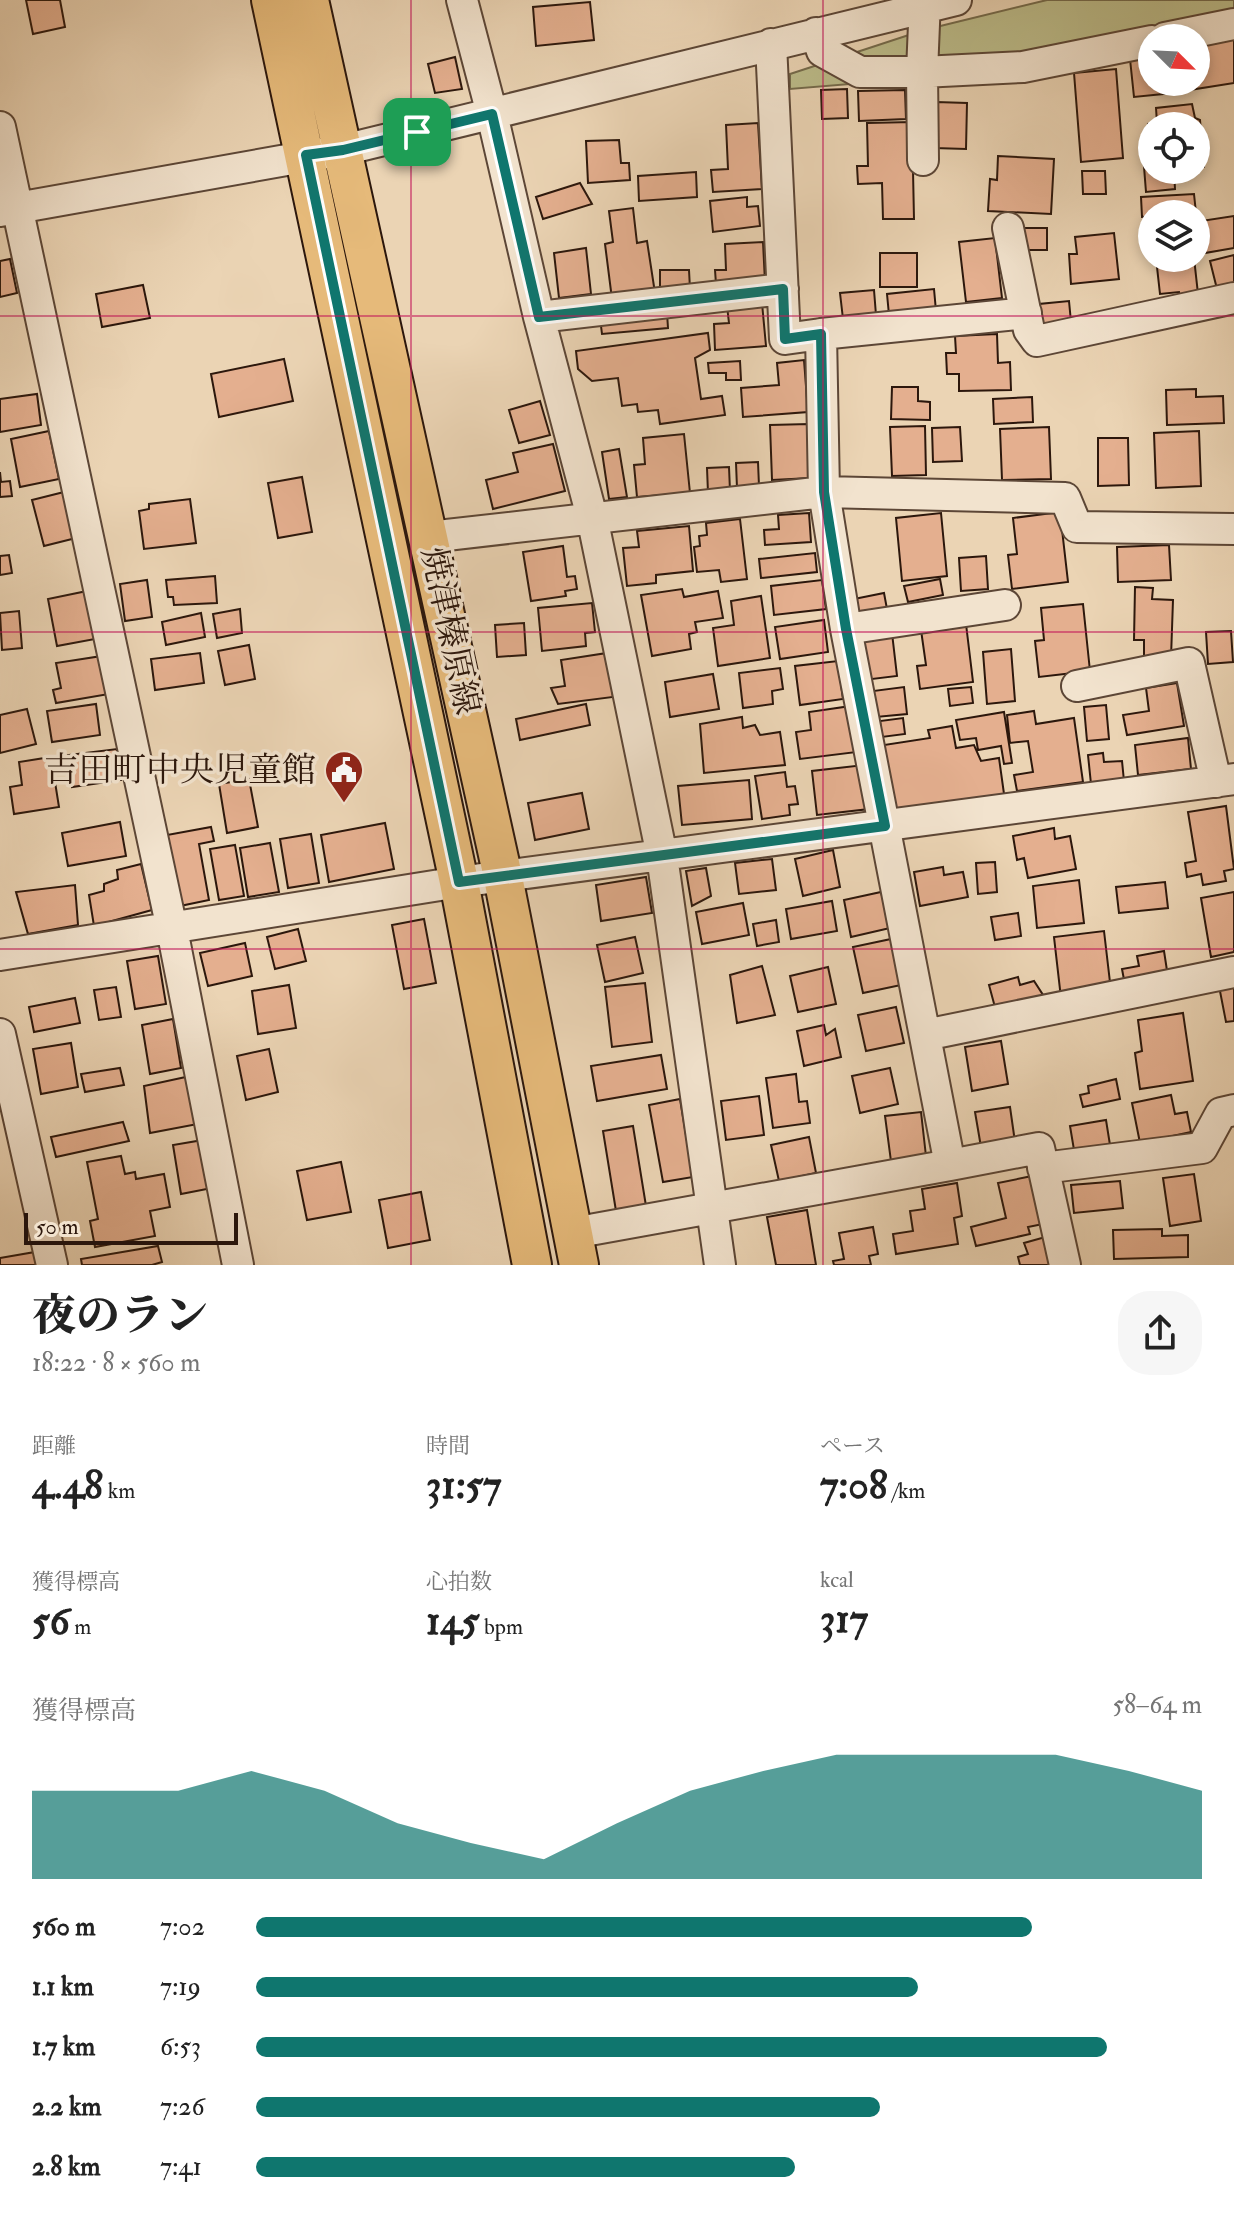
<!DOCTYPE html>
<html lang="ja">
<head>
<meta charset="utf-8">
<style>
  :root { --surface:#fff; --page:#f6f6f6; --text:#222; --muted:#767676; --accent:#0f766e }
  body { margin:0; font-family:"IM FELL Double Pica","Noto Serif JP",serif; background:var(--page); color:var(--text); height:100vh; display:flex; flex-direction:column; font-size:30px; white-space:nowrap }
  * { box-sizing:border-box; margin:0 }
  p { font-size:26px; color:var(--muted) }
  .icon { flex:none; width:44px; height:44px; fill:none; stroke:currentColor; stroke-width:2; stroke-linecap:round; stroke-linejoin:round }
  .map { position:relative; height:1265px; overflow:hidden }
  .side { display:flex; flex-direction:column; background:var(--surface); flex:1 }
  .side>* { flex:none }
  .needle { width:52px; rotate:114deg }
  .buttons { position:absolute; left:1138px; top:24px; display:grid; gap:16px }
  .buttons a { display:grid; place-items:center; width:72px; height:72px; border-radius:50%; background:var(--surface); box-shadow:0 4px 12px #0003; font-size:40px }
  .scale { position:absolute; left:24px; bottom:20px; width:214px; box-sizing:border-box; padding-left:8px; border:4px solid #2c170c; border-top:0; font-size:22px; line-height:28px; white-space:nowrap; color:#2c170c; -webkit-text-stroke:6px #f2e3ce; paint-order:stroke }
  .pin { position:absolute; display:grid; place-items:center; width:68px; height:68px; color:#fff; margin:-34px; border-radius:16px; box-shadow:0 4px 12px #0006 }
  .round { display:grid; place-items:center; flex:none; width:84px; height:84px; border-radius:32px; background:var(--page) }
  .overview { display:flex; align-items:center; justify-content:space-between; height:136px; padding:0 32px }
  h1 { font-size:44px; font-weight:800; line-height:60px }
  .figures { display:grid; grid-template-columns:repeat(3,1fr); gap:12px; height:136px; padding:8px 32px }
  .figures div { display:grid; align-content:center }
  .figures b { font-size:40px; font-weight:800 }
  .figures small { font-size:22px; font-weight:400 }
  .figures p { font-size:22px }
  .chart { height:224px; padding:16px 32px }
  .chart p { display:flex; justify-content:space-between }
  .chart svg { width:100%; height:144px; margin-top:8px; fill:var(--accent); opacity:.7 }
  ul { padding:0 32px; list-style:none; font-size:26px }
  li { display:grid; grid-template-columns:128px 96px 1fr; align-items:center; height:60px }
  li i { height:20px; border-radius:10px; background:var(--accent) }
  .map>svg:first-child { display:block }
</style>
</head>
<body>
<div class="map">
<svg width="1234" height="1265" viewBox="0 0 1234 1265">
  <rect width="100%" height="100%" fill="#ebd4b4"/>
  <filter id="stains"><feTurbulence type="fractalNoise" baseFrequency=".0025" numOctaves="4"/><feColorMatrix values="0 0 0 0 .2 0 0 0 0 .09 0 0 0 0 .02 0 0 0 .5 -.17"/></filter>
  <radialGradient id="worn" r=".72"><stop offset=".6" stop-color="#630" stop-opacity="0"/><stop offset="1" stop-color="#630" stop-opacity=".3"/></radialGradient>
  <path fill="#bcbc8a" stroke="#746a4b" stroke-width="2" d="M1047 0H1234V24L995 72 790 89V74L924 30Z"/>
  <path fill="#e4af8f" stroke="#2c170c" stroke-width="2" d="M26 0H60L65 27 33 34Z
    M590 2 594 40 536 46 533 7Z
    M1234 36V83L1183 91 1181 82H1196V70L1200 69 1196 43Z
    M455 57 462 89 435 93 428 64Z
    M1152 57V82H1172L1173 93 1134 97 1130 59Z
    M1116 69 1123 158 1081 162 1074 73Z
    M847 89 848 118 822 119 821 90Z
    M905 90 906 119 859 121 858 91Z
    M936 102 967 103 966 149 934 148Z
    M1192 104 1195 118 1200 120 1204 167 1196 168V126H1152V170H1177H1174L1175 189 1146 192 1143 154H1151L1148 124 1157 123 1156 108Z
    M912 122 914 219H883L882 183 858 184 857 166H868L867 123Z
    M758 123 762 189 713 192 711 170 728 169 726 125Z
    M619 140 621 163H629L630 180 588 183 586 141Z
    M998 156 1054 159 1051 214 988 211 990 179 997 180Z
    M1082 171H1105L1106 194H1083Z
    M696 172 697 197 639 201 638 176Z
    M580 183 592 204 543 219 536 197Z
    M1194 194 1196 213 1152 214V216L1142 217 1141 197Z
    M747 197V207L758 206 760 226 713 232 710 201Z
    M633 208 637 243 647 241 655 293 612 299 605 244 613 242 609 211Z
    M1234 216V248L1205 253 1201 221Z
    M1024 228H1047V250H1024Z
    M1114 233 1119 279 1071 284 1069 254H1077L1075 237Z
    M995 238 1002 298 966 302 959 242Z
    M763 242 765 282 716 284 715 270H726L725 244Z
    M586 248 591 294 559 298 554 253Z
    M880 253H917V287H880Z
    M1234 255V285L1217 289 1210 261Z
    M1156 258H1194L1198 294 1180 297 1179 292 1160 294Z
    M10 259 17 293 0 297V261Z
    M660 270H689L690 289 660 290Z
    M143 285 150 318 102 327 96 294Z
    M934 289 936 311 889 315 887 294Z
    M874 290 876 315 843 319 840 293Z
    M1069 301 1071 322 1041 325 1039 304Z
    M762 303 766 346 715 350 714 324 729 323 727 306Z
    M667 313 668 328 602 334 600 318Z
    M708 333 710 350 695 358 701 399 722 396 725 415 660 424 658 410 638 412 637 404 622 406 618 378 592 381 578 369 576 351Z
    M997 334 998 363 1010 362 1011 390 959 391V374H947L946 353H956L955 336Z
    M284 359 293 401 219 417 211 374Z
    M804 360 808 412 743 417 741 388 779 385 777 363Z
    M740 361 741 380H726V373H709L708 363Z
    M892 387H918V401L930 402V420L891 419Z
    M1196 389V397L1223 396 1224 423 1167 425 1166 390Z
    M37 394 41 425 0 432V399Z
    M1032 397 1033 422 994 424 993 399Z
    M540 401 550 435 519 443 509 410Z
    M809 424 811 478 772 480 770 425Z
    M925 426 926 475 892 476 890 427Z
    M960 427 962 461 933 462 932 428Z
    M1049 427 1051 479 1002 480 1000 429Z
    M49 431 59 479 20 487 11 439Z
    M1199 431 1201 486 1156 488 1154 433Z
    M684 434 690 493 637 497 634 465 645 464 643 438Z
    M1098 438H1128L1129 485 1098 486Z
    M553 444 565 491 493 509 486 480 518 472 513 453Z
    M619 449 627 497 609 499 602 452Z
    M758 462 759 486 737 488 736 463Z
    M729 467 730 491 708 493 707 468Z
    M0 472 1 482 10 481 12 496 0 497Z
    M302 477 312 532 278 538 268 483Z
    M64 492 76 538 44 546 32 500Z
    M190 499 196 543 144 549 139 511 149 509V504Z
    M1060 512 1068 582 1012 589 1008 555 1017 554 1013 518Z
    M809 513 811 542 765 545 764 530 779 529 778 515Z
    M941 513 947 576 902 581 896 518Z
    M740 519 747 579 721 582 719 570 697 572 694 547 700 546 699 536 707 535 706 523Z
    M689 526 693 571 656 575V583L627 586 623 548 639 547 637 531Z
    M1169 545 1171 580 1118 582 1117 547Z
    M563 546 567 577 575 576 577 589 565 591 566 596 531 601 523 552Z
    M815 553 817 572 761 578 759 559Z
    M9 555 12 573 0 575V556Z
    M986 556 988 589 961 591 959 558Z
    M215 576 217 603 174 605 173 597H168L166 580Z
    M940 579 943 595 908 602 904 586Z
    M147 580 152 617 125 621 120 584Z
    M822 580 826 609 774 615 771 586Z
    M1135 587 1153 588 1152 599 1173 600 1171 658 1144 657V640H1134Z
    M682 589 684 597 718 591 723 618 695 622 697 632 689 634 691 649 652 656 641 595Z
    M87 591 95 639 57 646 48 599Z
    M884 593 887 609 852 616 849 600Z
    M761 596 770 658 718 666 713 628 734 625 731 601Z
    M592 603 595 632 585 633 586 646 542 651 538 608Z
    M1083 604 1090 671 1039 677 1035 641 1044 640 1041 608Z
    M240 609 242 633 217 638 213 614Z
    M19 611 22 648 2 650 0 613Z
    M201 613 205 637 166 645 162 622Z
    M824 620 828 652 780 659 775 627Z
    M524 623 526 655 497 657 495 625Z
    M966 624 973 682 920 689 917 666 926 665 921 630Z
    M1231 631 1233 662 1208 664 1206 632Z
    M892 633 897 676 864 680 860 636Z
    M249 645 255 679 225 685 218 651Z
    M1011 649 1015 701 987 704 983 652Z
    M200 653 204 683 155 690 151 659Z
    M607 653 613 697 558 704 551 688 565 686 561 660Z
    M102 656 109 694 56 703 53 690 61 688 56 663Z
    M838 661 843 699 800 705 795 666Z
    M780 668 783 689 772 691 773 704 743 708 739 673Z
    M713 674 719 709 670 717 665 682Z
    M1177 683 1184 726 1127 735 1123 715 1149 711 1146 688Z
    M904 687 907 714 876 717 873 691Z
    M971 687 973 703 950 706 948 689Z
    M96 704 100 735 52 742 47 711Z
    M586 704 590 725 520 740 516 719Z
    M1106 705 1109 739 1087 741 1084 707Z
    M851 706 857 752 800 759 796 732 811 730 809 712Z
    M27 709 36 744 0 753V715Z
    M1034 711 1036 724 1074 718 1083 782 1017 791 1014 775 1033 772 1028 741 1010 743 1007 715Z
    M1004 712 1012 763 1004 764 1001 746 978 750 976 738 960 740 956 720Z
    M742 717 743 728 755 725 760 735 780 732 785 765 704 773 700 724Z
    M903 718 905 734 882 737 880 721Z
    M952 726 956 748 974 745 981 761 999 758 1005 801 894 817 884 745 930 738 928 730Z
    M1188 738 1191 769 1138 775 1135 745Z
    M117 749 121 780 72 787 68 755Z
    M1103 753 1104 762 1122 761 1124 781 1091 784 1088 755Z
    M51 757 59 807 14 814 10 787 22 785 19 762Z
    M864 765 869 809 817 815 812 771Z
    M785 772 787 787 795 786 798 804 789 805 790 815 762 819 755 776Z
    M249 779 258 827 227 833 219 784Z
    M749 780 752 819 682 825 678 786Z
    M582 793 589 829 535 840 528 803Z
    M1226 806 1234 869 1224 871 1226 881 1203 885 1201 874 1187 877 1185 863 1196 861 1188 812Z
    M120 822 126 856 68 866 62 833Z
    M385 823 394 869 329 882 321 835Z
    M211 827 214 841 199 844 209 900 180 906 167 835Z
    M1054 828 1055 839 1070 836 1076 869 1028 878 1024 858 1017 860 1013 836Z
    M311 834 319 883 288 888 280 839Z
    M270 843 279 892 248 897 240 848Z
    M235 845 244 896 219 900 210 849Z
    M833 850 840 887 803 896 795 859Z
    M772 859 776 890 739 894 735 863Z
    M995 862 997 892 978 894 976 863Z
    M141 864 152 910 94 926 89 895 104 891V884L118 879 117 870Z
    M943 867 944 875 963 872 968 897 920 906 914 872Z
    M706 868 711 896 692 906 686 871Z
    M646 877 652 913 601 921 596 885Z
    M1079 880 1084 923 1037 928 1033 886Z
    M1165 882 1168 908 1119 913 1116 887Z
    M75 885 78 925 28 934 16 892Z
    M881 892 890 928 851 937 844 900Z
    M1234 892V952L1211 957 1201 898Z
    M832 901 837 931 791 939 786 909Z
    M743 903 749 935 702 944 696 912Z
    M1018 913 1021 936 995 940 991 917Z
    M424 919 436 983 404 989 392 925Z
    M776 920 779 942 757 946 753 924Z
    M298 929 306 961 275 969 267 937Z
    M1104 931 1111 991 1061 998 1054 937Z
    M635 937 643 973 605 982 597 945Z
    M891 939 901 985 863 993 853 947Z
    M245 943 252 976 208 986 200 953Z
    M1164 951 1168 977 1125 985 1122 969 1139 966 1137 956Z
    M158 956 166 1004 135 1009 127 961Z
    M762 966 775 1015 737 1023 730 975Z
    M828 967 836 1004 798 1012 790 976Z
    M1018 977 1020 985 1034 981 1045 998 996 1011 989 985Z
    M645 983 652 1042 612 1047 605 987Z
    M1234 984V1021L1226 1022 1219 986Z
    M289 985 296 1028 258 1034 252 991Z
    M116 987 121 1017 99 1020 94 990Z
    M75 998 80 1023 34 1032 29 1007Z
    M896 1007 904 1043 866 1051 858 1015Z
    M1183 1013 1193 1081 1140 1089 1135 1053 1142 1051 1138 1020Z
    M173 1019 181 1068 150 1074 142 1025Z
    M824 1025 826 1035 835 1029 841 1057 804 1066 797 1031Z
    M1001 1041 1008 1084 972 1091 965 1047Z
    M71 1043 78 1087 41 1094 33 1049Z
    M269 1049 278 1092 246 1100 237 1056Z
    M661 1055 667 1089 597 1101 591 1066Z
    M120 1068 124 1085 85 1092 81 1074Z
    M890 1068 898 1104 860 1113 852 1076Z
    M796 1074 799 1102 807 1101 810 1123 773 1128 766 1078Z
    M195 1075 203 1123 150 1133 144 1086Z
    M1116 1079 1120 1099 1083 1107 1080 1095 1089 1093 1088 1086Z
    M1171 1095 1175 1114 1187 1112 1191 1132 1140 1143 1132 1103Z
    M759 1096 764 1135 726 1140 721 1101Z
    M680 1099 693 1177 663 1182 649 1105Z
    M1010 1107 1015 1142 981 1147 975 1112Z
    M921 1112 927 1165 892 1169 885 1116Z
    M1106 1120 1110 1145 1074 1150 1070 1126Z
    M123 1122 129 1141 56 1157 51 1137Z
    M633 1126 646 1206 616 1211 603 1131Z
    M809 1137 816 1173 779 1181 771 1145Z
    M203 1140 212 1188 181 1194 173 1145Z
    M121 1156 125 1174 135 1172 136 1179 164 1174 170 1207 150 1211 155 1236 95 1247 90 1221 98 1219 87 1162Z
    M341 1162 351 1212 307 1220 297 1171Z
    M1194 1174 1201 1221 1170 1226 1163 1178Z
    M1037 1175 1048 1223 1028 1227 1030 1234 976 1246 971 1227 1006 1218 998 1183Z
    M1120 1181 1123 1208 1074 1213 1071 1185Z
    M957 1183 962 1216 954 1218 958 1244 896 1254 893 1234 913 1231 910 1211 925 1209 922 1189Z
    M421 1192 430 1240 388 1248 379 1200Z
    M807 1210 816 1265H776L767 1217Z
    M873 1227 878 1254 869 1256 871 1265H834L833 1261 844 1259 839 1233Z
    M1162 1229V1236L1188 1235V1257L1114 1259 1113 1230Z
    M1056 1234 1057 1265H1020L1018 1257 1028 1254 1024 1243Z
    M158 1246 162 1262 152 1265H82L81 1259Z
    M35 1252 37 1265H0V1258Z"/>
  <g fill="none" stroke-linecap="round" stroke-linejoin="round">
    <g stroke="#5c4636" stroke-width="34">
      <path id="minor" d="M462 0 492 114 539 317 592 517 662 856 720 1265
        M816 33 822 51 860 72H922L1023 67 1152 41
        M1165 38 1234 24
        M771 44 785 339 821 334 824 492 846 629 950 1165 1039 1148 1065 1265
        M0 127 172 929 238 1265
        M923 160 922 72 925 0
        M0 211 343 150 956 0
        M1008 228 1029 330 1037 341 1234 298
        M539 317 783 289
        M821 334 1026 313
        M429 537 824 492 1065 498 1077 527 1234 529
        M846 629 1005 605
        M1077 686 1189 663 1216 782
        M0 955 459 882 1234 779
        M0 1034 52 1265
        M925 1035 1234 972
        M1043 1168 1202 1148 1221 1113 1234 1110
        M573 1233 950 1165"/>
    </g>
    <g stroke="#2c170c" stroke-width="42">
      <path id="major" d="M271 0 459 882 532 1265
        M309 0 503 877 579 1265"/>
    </g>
    <use href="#minor" stroke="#f2e3ce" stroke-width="30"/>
    <use href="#major" stroke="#e6ba7a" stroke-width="38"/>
  </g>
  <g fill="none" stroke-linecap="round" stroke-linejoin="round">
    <g stroke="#fff" stroke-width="16">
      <path id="route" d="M492 114 539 317 783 289 785 339 821 334 824 492 846 629 885 826 459 882 306 155 343 150Z"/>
    </g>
    <use href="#route" stroke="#0f766e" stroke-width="10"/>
  </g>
  <path fill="none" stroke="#c2185b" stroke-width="2" stroke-opacity="0.55" d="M411 0V1265M823 0V1265M0 316H1234M0 632H1234M0 949H1234"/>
  <defs>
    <g id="civic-pin" transform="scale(2)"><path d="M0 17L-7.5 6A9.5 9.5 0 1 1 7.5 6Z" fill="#8f2418" stroke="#f2e3ce"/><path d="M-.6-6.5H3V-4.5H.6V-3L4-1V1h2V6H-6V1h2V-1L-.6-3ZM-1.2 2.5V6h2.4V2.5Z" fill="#fff"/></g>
  </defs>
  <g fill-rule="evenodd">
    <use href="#civic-pin" x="344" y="770"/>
  </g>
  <g text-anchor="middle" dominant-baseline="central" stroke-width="7" stroke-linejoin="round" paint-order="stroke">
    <g font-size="34" fill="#2c170c" stroke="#f2e3ce">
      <text transform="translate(450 631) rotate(78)">焼津榛原線</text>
    </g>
    <g font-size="34" fill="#2c170c" stroke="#f2e3ce" text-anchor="end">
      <text x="316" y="770">吉田町中央児童館</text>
    </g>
  </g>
  <rect width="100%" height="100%" filter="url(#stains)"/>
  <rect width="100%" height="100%" fill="url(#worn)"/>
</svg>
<div class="buttons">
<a><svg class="needle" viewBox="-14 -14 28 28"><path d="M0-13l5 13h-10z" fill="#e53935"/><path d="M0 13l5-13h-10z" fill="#767676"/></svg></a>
<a><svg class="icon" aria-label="locate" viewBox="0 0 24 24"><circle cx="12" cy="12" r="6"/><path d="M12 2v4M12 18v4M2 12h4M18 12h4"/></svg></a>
<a><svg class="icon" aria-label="layers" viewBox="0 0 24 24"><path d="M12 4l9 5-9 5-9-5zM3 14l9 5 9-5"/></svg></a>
</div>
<div class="scale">50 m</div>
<div class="pin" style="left:417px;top:132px;background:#1e9e55"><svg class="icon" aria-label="arrive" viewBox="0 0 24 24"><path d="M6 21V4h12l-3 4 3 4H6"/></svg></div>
</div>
<section class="side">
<div class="overview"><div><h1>夜のラン</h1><p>18:22 · 8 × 560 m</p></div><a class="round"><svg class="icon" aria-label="share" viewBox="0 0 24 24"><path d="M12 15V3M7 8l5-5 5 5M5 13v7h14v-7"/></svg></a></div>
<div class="figures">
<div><p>距離</p><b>4.48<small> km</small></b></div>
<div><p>時間</p><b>31:57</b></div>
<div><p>ペース</p><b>7:08<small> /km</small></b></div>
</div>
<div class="figures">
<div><p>獲得標高</p><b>56<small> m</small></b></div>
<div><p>心拍数</p><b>145<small> bpm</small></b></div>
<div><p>kcal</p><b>317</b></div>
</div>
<div class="chart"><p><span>獲得標高</span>58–64 m</p>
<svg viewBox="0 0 160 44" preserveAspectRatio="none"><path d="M0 44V17L10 17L20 17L30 11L40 17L50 27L60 33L70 38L80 27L90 17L100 11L110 6L120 6L130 6L140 6L150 11L160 17V44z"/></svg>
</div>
<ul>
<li><b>560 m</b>7:02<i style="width:82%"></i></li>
<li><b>1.1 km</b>7:19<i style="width:70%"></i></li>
<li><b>1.7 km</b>6:53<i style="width:90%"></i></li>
<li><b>2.2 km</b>7:26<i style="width:66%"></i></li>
<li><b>2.8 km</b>7:41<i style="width:57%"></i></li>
</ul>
</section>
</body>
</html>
